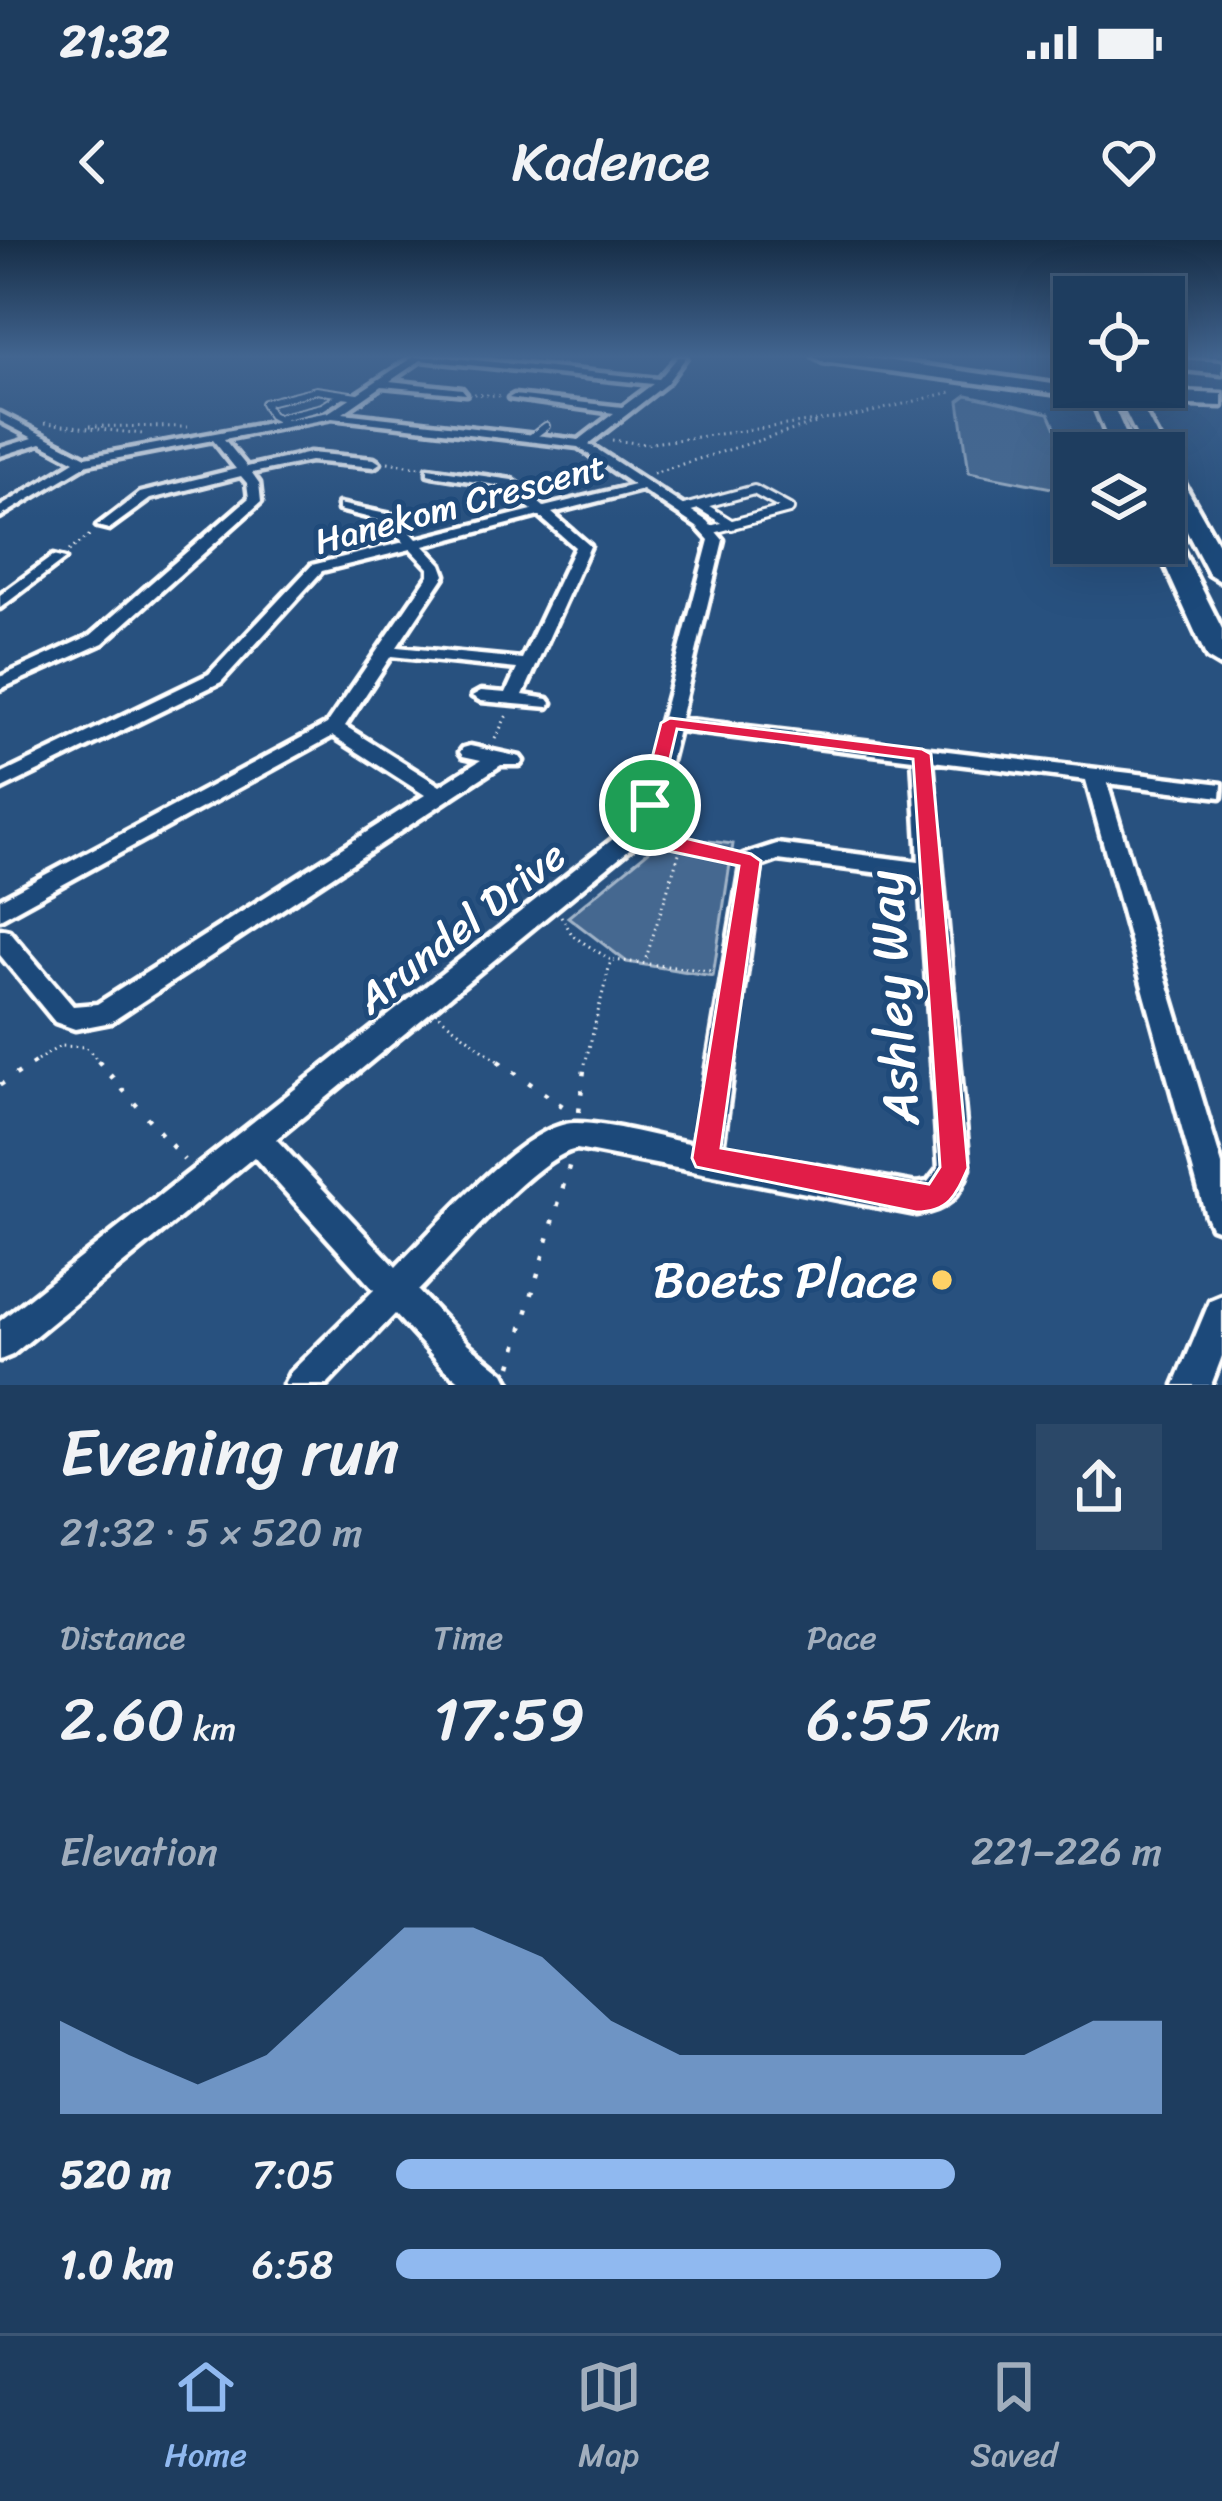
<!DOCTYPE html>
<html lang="en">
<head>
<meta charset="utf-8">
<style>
  :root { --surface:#1e3d5f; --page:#2b4868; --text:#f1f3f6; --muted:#a1aebd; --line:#3c5674; --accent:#90b9f0 }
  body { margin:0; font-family:Sriracha,sans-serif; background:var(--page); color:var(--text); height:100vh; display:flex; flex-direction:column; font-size:45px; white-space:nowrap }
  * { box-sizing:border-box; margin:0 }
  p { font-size:39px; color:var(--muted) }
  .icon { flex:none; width:66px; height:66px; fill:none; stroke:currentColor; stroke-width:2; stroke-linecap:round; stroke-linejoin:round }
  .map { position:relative; height:1145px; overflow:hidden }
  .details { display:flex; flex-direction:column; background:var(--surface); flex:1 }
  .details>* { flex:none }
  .buttons { position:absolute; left:1053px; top:36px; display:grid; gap:24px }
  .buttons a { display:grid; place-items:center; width:132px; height:132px; border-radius:0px; background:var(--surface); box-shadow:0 12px 48px #0002,0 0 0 3px var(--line); font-size:60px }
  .pin { position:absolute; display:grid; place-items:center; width:102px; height:102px; color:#fff; margin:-51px; border:6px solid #fff; border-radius:50%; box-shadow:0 3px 12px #0007 }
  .round { display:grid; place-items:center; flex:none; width:126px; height:126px; border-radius:0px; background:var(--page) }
  .overview { display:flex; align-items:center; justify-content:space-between; height:204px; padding:0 60px }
  h1 { font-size:66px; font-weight:600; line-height:90px }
  .stats { display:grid; grid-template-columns:repeat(3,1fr); gap:18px; height:204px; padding:12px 60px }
  .stats div { display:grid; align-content:center }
  .stats b { font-size:60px; font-weight:600 }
  .stats small { font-size:33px; font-weight:400 }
  .stats p { font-size:33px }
  .chart { height:336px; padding:24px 60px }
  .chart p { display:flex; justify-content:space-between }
  .chart svg { width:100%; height:216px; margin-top:12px; fill:var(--accent); opacity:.7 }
  ul { padding:0 60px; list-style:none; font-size:39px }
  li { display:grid; grid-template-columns:192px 144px 1fr; align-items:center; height:90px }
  li i { height:30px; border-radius:15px; background:var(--accent) }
  .status { display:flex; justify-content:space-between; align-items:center; height:84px; padding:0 60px; background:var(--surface); direction:ltr }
  .status svg { height:33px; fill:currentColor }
  header { display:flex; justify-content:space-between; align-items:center; height:156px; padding:0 60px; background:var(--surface); font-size:54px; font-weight:600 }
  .menu { display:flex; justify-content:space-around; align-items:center; height:168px; border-top:3px solid var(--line); background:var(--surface); font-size:33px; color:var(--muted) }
  .menu a { display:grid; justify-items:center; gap:6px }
  .menu .active { color:var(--accent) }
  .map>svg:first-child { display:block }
</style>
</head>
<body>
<div class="status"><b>21:32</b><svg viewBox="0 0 49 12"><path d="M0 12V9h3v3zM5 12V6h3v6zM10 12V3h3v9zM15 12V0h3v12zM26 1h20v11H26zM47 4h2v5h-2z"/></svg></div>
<header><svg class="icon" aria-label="back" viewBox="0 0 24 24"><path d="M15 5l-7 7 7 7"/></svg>Kadence<svg class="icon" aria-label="heart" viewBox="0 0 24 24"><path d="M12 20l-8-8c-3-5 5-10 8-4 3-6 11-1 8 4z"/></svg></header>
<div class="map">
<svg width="1222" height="1145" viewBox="0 0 1222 1145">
  <rect width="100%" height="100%" fill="#28517f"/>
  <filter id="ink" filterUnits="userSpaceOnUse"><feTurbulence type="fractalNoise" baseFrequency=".00833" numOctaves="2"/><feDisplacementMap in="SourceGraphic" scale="24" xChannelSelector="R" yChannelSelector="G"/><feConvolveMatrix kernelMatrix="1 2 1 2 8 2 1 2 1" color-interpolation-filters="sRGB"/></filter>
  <g filter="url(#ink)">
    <path fill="#446890" stroke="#a2b4c8" stroke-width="3" d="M967 155 1049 173 1067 214 1072 252 969 232 959 161Z
      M667 596 733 604 713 736 627 722 568 677Z"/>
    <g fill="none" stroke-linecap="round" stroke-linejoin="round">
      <g stroke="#fff" stroke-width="10">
        <path id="lane-far1" d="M281 177 322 167 343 154
          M286 183 271 175 264 163 316 150 357 156
          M530 198 546 186"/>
      </g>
      <g stroke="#fff" stroke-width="14">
        <path id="lane" d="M700 265 732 285
          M680 270 754 250 789 269 710 290"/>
      </g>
      <g stroke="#fff" stroke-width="9">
        <path id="street" d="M413 117H445L659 139 678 117H686L666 144 589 204 707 281 723 300 680 479 1222 544 1221 557 1107 543 1222 925V991L1211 987 1206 976 1086 540 932 521 969 928C960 957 947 970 916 974L577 909C535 916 452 1017 418 1051L468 1104 504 1133 510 1145H464L444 1128 395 1074 327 1145H284L290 1133 374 1050 254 917 12 1115 0 1120V1081L627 588 639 565 709 300 697 287 642 250 552 273 590 306 523 455 548 459 551 463 548 467 481 461 472 456 481 451 506 453 517 429 391 416 345 486 440 546 481 520 463 516 460 512 463 508 470 506 520 517 523 521 520 525H501L111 782 75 789 55 782 0 715V689L9 691 73 766 97 764 425 555 333 496 0 679V659L327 484 429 335V328L411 309 322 331 221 442 0 550V535L209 434 312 325 404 302 386 282 339 270V264L396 276 417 299 532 270 503 246 432 235 428 234V228L512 240 544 267 634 245 578 207 332 178 224 199 247 227 310 213 374 219 380 223 374 227 310 221 252 233 259 243 261 262 103 403 0 449V437L91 395 249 258 247 243 241 236 150 259 109 289 97 286 140 253 236 229 213 200 88 224 0 277V267L75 221 41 203 0 216V208L33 198 0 181V173L86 217 329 172ZM421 120 653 144 622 167 514 155 509 158 614 173 579 200 343 173 382 146 466 154 462 149 390 141ZM539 276 575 307 522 419 397 407 445 335 441 324 424 306ZM678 490 913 519 919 622 777 604 743 615 694 904C659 898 607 882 574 883 523 884 434 990 396 1027L276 899 644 597 659 565ZM778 620 920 638 939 928 928 942 916 944 722 909 761 626Z
          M53 316 65 319 0 368V355Z
          M1222 1056V1116L1211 1145H1175L1210 1061Z"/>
      </g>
      <g stroke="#fff" stroke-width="9">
        <path id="primary" d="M1087 147H1105L1134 213H1114Z
          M1113 147H1131L1166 213 1164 216 1146 213Z
          M1164 222 1175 228 1222 311V342L1209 334 1164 248Z
          M1164 290 1176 297 1222 389V427L1207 418 1155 303H1164Z"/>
      </g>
      <g stroke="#fff" stroke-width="9">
        <path id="highway" d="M814 117H863L1074 147 1222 154V166L1126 163 823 122Z
          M1164 118 1222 122V134L1164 128Z"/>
      </g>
      <path stroke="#fff" stroke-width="3" stroke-dasharray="1.5 4.5" stroke-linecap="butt" d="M474 154 501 156
        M45 183 143 194
        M90 186 188 187
        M612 200 645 204 860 175 951 152
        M388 222 420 227
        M653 233 816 183
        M69 311 90 295
        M495 499 507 475
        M653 601 732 615
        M561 676 573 696 611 720 585 824
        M646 718 681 607
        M613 720 710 731
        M439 776 502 824
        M32 824 60 806 86 807 101 824"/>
      <path stroke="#fff" stroke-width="4.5" stroke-dasharray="4.5 14" stroke-linecap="butt" d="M98 821 184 920
        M498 821 571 872
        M0 845 37 821
        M579 872 585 821
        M511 1126 570 923"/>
      <use href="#lane-far1" stroke="#1f4a7a" stroke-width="6"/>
      <use href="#lane" stroke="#1f4a7a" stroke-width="8"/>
      <use href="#street" fill="#1f4a7a" fill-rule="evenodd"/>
      <use href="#primary" fill="#1f4a7a" fill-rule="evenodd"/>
      <use href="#highway" fill="#1f4a7a" fill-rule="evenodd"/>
    </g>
  </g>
  <linearGradient id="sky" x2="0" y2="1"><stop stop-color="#162d46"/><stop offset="0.42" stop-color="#426590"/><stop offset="1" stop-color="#426590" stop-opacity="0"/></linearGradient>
  <rect width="1222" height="277" fill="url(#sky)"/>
  <path fill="#e11d48" stroke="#fff" stroke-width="3" fill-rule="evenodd" d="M670 478 922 509 931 514 968 928C956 955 949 972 916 972L696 927 692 918 739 626 645 606 626 592 640 565 661 483ZM677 489 913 519 940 927 929 944 721 908 761 621 751 614 647 589 659 565Z"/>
  <circle fill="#ffd166" stroke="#1f4a7a" stroke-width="4.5" cx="942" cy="1040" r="12"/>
  <g text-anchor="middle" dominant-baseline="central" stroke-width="10" stroke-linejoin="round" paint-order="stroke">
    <g font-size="36" fill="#fff" stroke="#1f4a7a">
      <text transform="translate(460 264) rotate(-15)">Hanekom Crescent</text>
    </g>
    <g font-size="42" fill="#fff" stroke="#1f4a7a">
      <text transform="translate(461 687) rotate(-38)">Arundel Drive</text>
    </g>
    <g font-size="51" fill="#fff" stroke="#1f4a7a">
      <text transform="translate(893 758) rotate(-94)">Ashley Way</text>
    </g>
    <g font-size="51" fill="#fff" stroke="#1f4a7a" text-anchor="end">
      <text x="918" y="1040">Boets Place</text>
    </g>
  </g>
</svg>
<div class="buttons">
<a><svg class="icon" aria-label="locate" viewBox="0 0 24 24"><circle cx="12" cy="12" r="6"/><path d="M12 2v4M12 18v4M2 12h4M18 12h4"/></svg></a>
<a><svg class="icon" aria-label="layers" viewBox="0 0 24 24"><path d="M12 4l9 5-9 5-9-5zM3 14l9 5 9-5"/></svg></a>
</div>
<div class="pin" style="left:650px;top:565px;background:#1e9e55"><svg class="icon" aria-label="arrive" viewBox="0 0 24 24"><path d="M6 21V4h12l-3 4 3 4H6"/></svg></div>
</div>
<section class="details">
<div class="overview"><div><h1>Evening run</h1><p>21:32 · 5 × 520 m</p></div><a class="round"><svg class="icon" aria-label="share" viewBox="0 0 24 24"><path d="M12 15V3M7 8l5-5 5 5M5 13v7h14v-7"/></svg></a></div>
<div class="stats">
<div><p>Distance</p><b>2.60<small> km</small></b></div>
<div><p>Time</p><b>17:59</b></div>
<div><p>Pace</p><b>6:55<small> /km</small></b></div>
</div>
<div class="chart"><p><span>Elevation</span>221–226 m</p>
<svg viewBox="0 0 160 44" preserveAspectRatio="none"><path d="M0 44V25L10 32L20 38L30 32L40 19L50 6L60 6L70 12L80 25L90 32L100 32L110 32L120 32L130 32L140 32L150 25L160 25V44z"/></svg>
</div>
<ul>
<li><b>520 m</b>7:05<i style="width:73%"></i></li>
<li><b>1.0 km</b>6:58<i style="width:79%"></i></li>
</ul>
</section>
<nav class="menu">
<a class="active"><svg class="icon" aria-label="home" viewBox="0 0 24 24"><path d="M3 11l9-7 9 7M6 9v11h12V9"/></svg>Home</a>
<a><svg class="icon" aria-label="map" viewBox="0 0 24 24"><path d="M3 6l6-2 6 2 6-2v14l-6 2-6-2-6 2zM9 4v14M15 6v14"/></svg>Map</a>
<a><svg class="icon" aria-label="saved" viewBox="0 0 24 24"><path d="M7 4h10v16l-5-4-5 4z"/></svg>Saved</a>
</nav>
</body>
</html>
